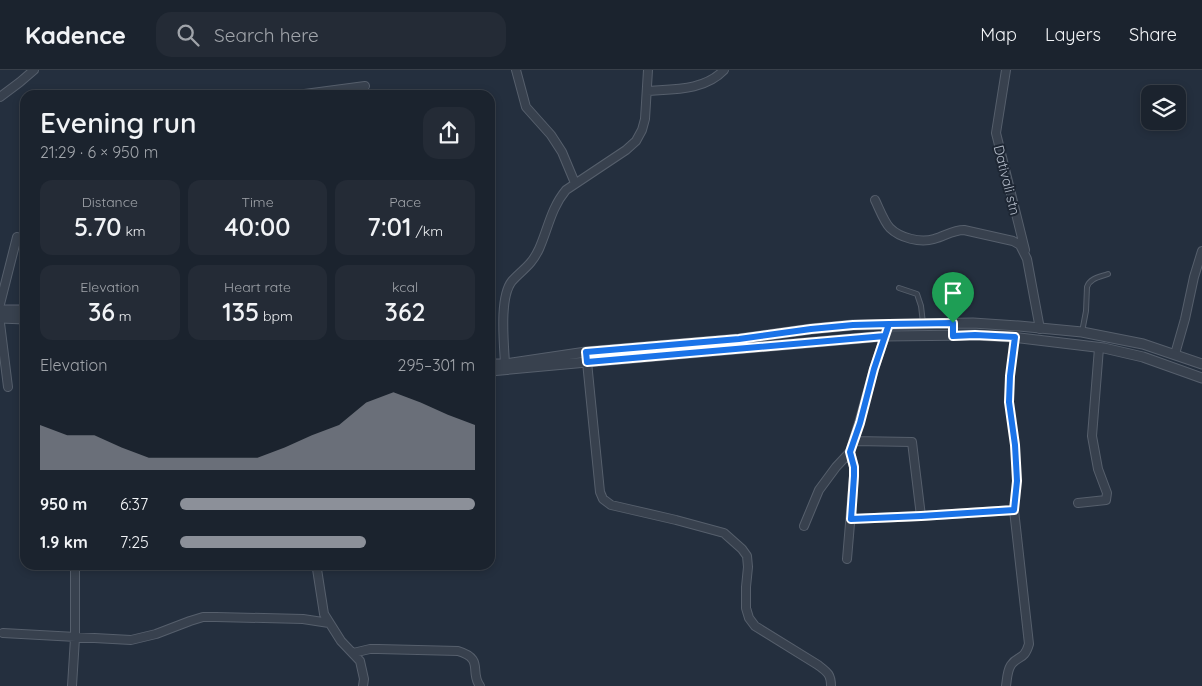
<!DOCTYPE html>
<html lang="en">
<head>
<meta charset="utf-8">
<style>
  :root { --surface:#1b232e; --page:#242b36; --text:#f1f3f6; --muted:#a0a4aa; --line:#39404a; --accent:#8c9099 }
  body { margin:0; font-family:Quicksand,sans-serif; background:var(--page); color:var(--text); height:100vh; display:flex; flex-direction:column; font-size:19px; white-space:nowrap }
  * { box-sizing:border-box; margin:0 }
  p { font-size:16px; color:var(--muted) }
  .icon { flex:none; width:28px; height:28px; fill:none; stroke:currentColor; stroke-width:2; stroke-linecap:round; stroke-linejoin:round }
  .map { position:relative; flex:1; overflow:hidden }
  .panel { position:absolute; left:20px; top:20px; width:475px; height:480px; display:flex; flex-direction:column; background:var(--surface); border-radius:15px; box-shadow:0 2px 8px #0003,0 0 0 1px var(--line) }
  .panel>* { flex:none }
  .fabs { position:absolute; left:1141px; top:15px; display:grid; gap:10px }
  .fabs a { display:grid; place-items:center; width:45px; height:45px; border-radius:10px; background:var(--surface); box-shadow:0 2px 8px #0003,0 0 0 1px var(--line); font-size:25px }
  .pin { position:absolute; display:grid; place-items:center; width:42px; height:42px; color:#fff; margin:-51px -21px; border-radius:50% 50% 50% 0; rotate:-45deg; box-shadow:0 0 5px #0007 }
  .pin .icon { rotate:45deg }
  .round { display:grid; place-items:center; flex:none; width:52px; height:52px; border-radius:15px; background:var(--page) }
  .overview { display:flex; align-items:center; justify-content:space-between; height:85px; padding:0 20px }
  h1 { font-size:28px; font-weight:600; line-height:38px }
  .stats { display:grid; grid-template-columns:repeat(3,1fr); gap:8px; height:85px; padding:5px 20px }
  .stats div { display:grid; align-content:center; border-radius:12px; background:var(--page); text-align:center }
  .stats b { font-size:25px; font-weight:600 }
  .stats small { font-size:14px; font-weight:400 }
  .stats p { font-size:14px }
  .chart { height:140px; padding:10px 20px }
  .chart p { display:flex; justify-content:space-between }
  .chart svg { width:100%; height:90px; margin-top:5px; fill:var(--accent); opacity:.7 }
  ul { padding:0 20px; list-style:none; font-size:16px }
  li { display:grid; grid-template-columns:80px 60px 1fr; align-items:center; height:38px }
  li i { height:12px; border-radius:6px; background:var(--accent) }
  header { display:flex; align-items:center; gap:30px; box-sizing:border-box; height:70px; padding:0 25px; background:var(--surface); border-bottom:1px solid var(--line) }
  header strong { font-size:24px }
  nav { display:flex; gap:28px; margin-inline-start:auto; font-size:18px }
  .search { width:350px; height:45px; background:var(--page); display:flex; align-items:center; gap:12px; box-sizing:border-box; padding:0 18px; border-radius:15px; color:var(--muted); font-size:19px }
  .map>svg:first-child { display:block }
</style>
</head>
<body>
<header>
<strong>Kadence</strong>
<div class="search"><svg class="icon" aria-label="search" viewBox="0 0 24 24"><circle cx="10" cy="10" r="6"/><path d="M15 15l6 6"/></svg>Search here</div>
<nav><a>Map</a><a>Layers</a><a>Share</a></nav>
</header>
<div class="map">
<svg width="1202" height="616" viewBox="0 0 1202 616">
  <rect width="100%" height="100%" fill="#242f3e"/>
  <g fill="none" stroke-linecap="round" stroke-linejoin="round">
    <g stroke="#565f6c" stroke-width="6">
      <path id="service" d="M899 218 917 224 921 236 923 253
        M1082 262 1086 241 1087 217C1090 208 1100 207 1108 204"/>
    </g>
    <g stroke="#565f6c" stroke-width="10">
      <path id="minor" d="M516 0 526 37 551 65 562 82 575 113
        M1006 0 996 63 1025 180
        M647 21C673 19 704 21 724 0
        M297 25 365 16
        M0 27 20 12 34 0
        M875 130C879 138 884 152 890 158 900 168 920 173 934 169 945 166 953 160 964 160L1013 171 1020 175 1027 189 1040 259
        M0 234 17 167
        M0 253 8 317
        M586 282 600 422 603 429 611 435 676 450 724 463 742 479 747 486 748 497 746 517V538L749 548 755 556 818 595C827 602 831 604 831 616
        M1175 284 1185 249 1194 207 1202 181
        M505 294C504 273 499 227 512 211 523 199 531 196 539 179 548 159 551 138 566 120L626 80 636 71 642 60 645 49 648 0
        M854 371 912 372 921 446
        M1078 433 1106 430 1107 423 1098 399 1092 366 1099 278
        M851 449 921 446 1014 440 1029 574C1024 591 1018 585 1011 595 1007 601 1007 610 1006 616
        M804 456 819 420 836 397 850 382 859 353 874 299 889 254
        M847 489 854 406V397L850 382
        M316 495 317 499 324 544 341 571 360 591 364 609 363 616
        M3 563 131 570 156 564 190 551 203 547H216L303 549 329 553
        M353 583 370 579H378L458 581C485 589 469 602 480 616
        M72 616 75 568V495"/>
    </g>
    <g stroke="#565f6c" stroke-width="11">
      <path id="tertiary" d="M0 240H25
        M0 248 25 249
        M490 294H505L586 282 739 269 811 259 853 255 973 253 1019 256 1082 262 1143 274 1202 294
        M490 301 587 292 885 266 975 265 1012 267 1104 278 1143 287 1202 308"/>
    </g>
    <path stroke="#44595c" stroke-width="2" stroke-dasharray="4 4" stroke-linecap="butt" d="M1014 277 1010 306 1009 332 1015 375 1017 411 1015 431"/>
    <use href="#service" stroke="#38414e" stroke-width="4"/>
    <use href="#minor" stroke="#38414e" stroke-width="8"/>
    <use href="#tertiary" stroke="#38414e" stroke-width="9"/>
  </g>
  <g fill="none" stroke-linecap="round" stroke-linejoin="round">
    <g stroke="#fff" stroke-width="10">
      <path id="route" d="M953 253 889 254 885 266 587 292 586 282 739 269 811 259 853 255 889 254 874 299 860 353 850 382 854 397V406L851 449 921 446 1014 440 1017 411 1015 375 1009 332 1010 306 1015 267 975 265 953 266V253"/>
    </g>
    <use href="#route" stroke="#1a73e8" stroke-width="6"/>
  </g>
  <g text-anchor="middle" dominant-baseline="central" stroke-width="4" stroke-linejoin="round" paint-order="stroke">
    <g font-size="14" fill="#b4bcc9" stroke="#1d2633">
      <text transform="translate(1007 110) rotate(76)">Dativali stn</text>
    </g>
  </g>
</svg>
<div class="fabs">
<a><svg class="icon" aria-label="layers" viewBox="0 0 24 24"><path d="M12 4l9 5-9 5-9-5zM3 14l9 5 9-5"/></svg></a>
</div>
<div class="pin" style="left:953px;top:253px;background:#1e9e55"><svg class="icon" aria-label="arrive" viewBox="0 0 24 24"><path d="M6 21V4h12l-3 4 3 4H6"/></svg></div>
<section class="panel">
<div class="overview"><div><h1>Evening run</h1><p>21:29 · 6 × 950 m</p></div><a class="round"><svg class="icon" aria-label="share" viewBox="0 0 24 24"><path d="M12 15V3M7 8l5-5 5 5M5 13v7h14v-7"/></svg></a></div>
<div class="stats">
<div><p>Distance</p><b>5.70<small> km</small></b></div>
<div><p>Time</p><b>40:00</b></div>
<div><p>Pace</p><b>7:01<small> /km</small></b></div>
</div>
<div class="stats">
<div><p>Elevation</p><b>36<small> m</small></b></div>
<div><p>Heart rate</p><b>135<small> bpm</small></b></div>
<div><p>kcal</p><b>362</b></div>
</div>
<div class="chart"><p><span>Elevation</span>295–301 m</p>
<svg viewBox="0 0 160 44" preserveAspectRatio="none"><path d="M0 44V22L10 27L20 27L30 33L40 38L50 38L60 38L70 38L80 38L90 33L100 27L110 22L120 11L130 6L140 11L150 17L160 22V44z"/></svg>
</div>
<ul>
<li><b>950 m</b>6:37<i style="width:100%"></i></li>
<li><b>1.9 km</b>7:25<i style="width:63%"></i></li>
</ul>
</section>
</div>
</body>
</html>
